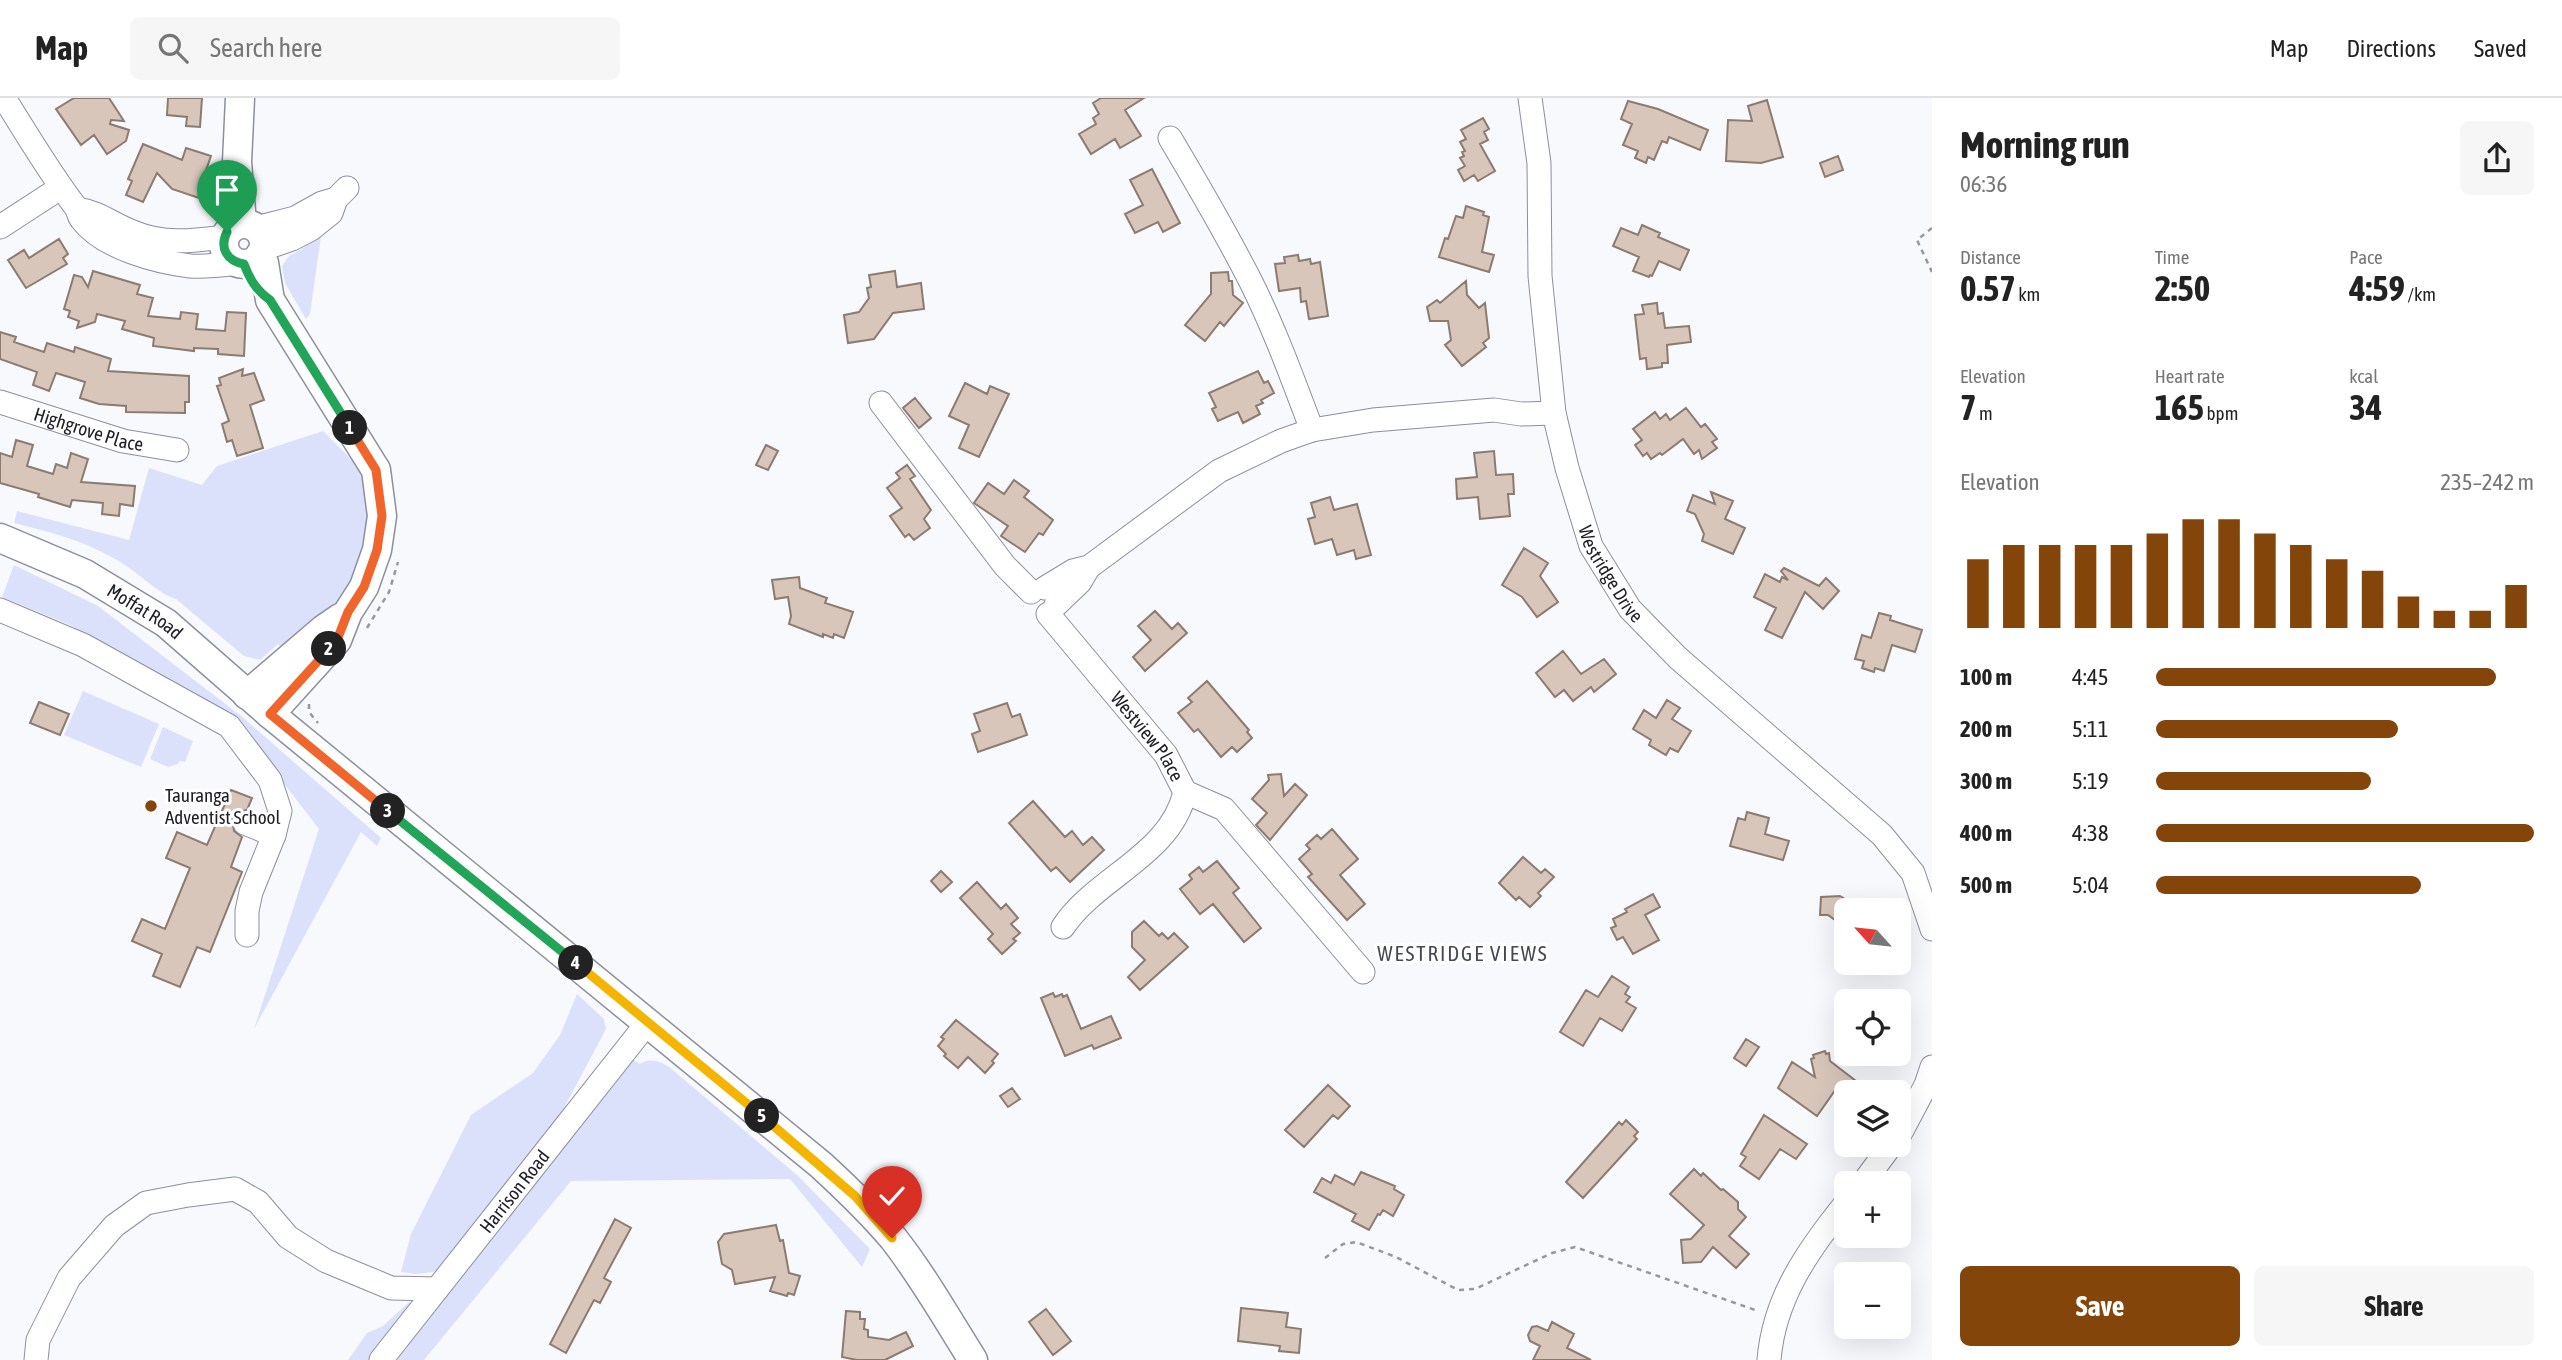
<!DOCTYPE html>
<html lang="en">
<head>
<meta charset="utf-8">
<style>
  :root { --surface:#fff; --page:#f6f6f6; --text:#222; --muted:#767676; --line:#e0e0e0; --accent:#84450b }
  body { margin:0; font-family:"Asap Condensed",sans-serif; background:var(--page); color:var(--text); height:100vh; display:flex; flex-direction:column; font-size:26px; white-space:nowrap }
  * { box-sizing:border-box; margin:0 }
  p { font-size:23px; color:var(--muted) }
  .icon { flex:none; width:38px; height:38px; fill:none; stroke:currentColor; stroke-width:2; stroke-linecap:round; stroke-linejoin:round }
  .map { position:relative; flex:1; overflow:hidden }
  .panel { display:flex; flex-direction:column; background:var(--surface); width:630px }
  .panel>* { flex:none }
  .needle { width:46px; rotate:297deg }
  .controls { position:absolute; left:1834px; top:800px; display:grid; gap:14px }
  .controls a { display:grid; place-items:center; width:77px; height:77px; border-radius:10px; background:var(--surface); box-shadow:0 7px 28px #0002; font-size:35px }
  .pin { position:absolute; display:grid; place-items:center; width:60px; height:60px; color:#fff; margin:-72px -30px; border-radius:50% 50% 50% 0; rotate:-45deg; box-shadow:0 0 7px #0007 }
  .pin .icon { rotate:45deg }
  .km { position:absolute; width:35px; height:35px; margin:-18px; border-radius:50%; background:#222; color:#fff; font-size:19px; line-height:35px; text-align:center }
  .round { display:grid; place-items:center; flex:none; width:74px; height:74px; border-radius:10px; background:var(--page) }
  .overview { display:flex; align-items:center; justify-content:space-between; height:119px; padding:0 28px }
  h1 { font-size:38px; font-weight:700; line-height:52px }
  .metrics { display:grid; grid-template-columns:repeat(3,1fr); gap:10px; height:119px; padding:7px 28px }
  .metrics div { display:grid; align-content:center }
  .metrics b { font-size:35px; font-weight:700 }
  .metrics small { font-size:19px; font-weight:400 }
  .metrics p { font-size:19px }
  .chart { height:196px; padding:14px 28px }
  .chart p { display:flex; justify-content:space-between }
  .chart svg { width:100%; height:126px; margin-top:7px; stroke:var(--accent); stroke-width:6 }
  .action { display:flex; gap:14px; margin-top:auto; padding:14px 28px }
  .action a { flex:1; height:80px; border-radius:10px; background:var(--accent); color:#fff; font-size:28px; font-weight:700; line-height:80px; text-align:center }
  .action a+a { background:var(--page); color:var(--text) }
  ul { padding:0 28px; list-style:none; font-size:23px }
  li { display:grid; grid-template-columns:112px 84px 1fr; align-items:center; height:52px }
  li i { height:18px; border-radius:9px; background:var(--accent) }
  header { display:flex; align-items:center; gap:42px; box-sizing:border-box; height:98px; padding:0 35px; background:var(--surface); border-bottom:2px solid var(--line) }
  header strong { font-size:33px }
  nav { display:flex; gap:38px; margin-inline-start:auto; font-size:24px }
  .search { width:490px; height:63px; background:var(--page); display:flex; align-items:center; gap:18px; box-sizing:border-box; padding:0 24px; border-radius:10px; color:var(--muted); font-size:26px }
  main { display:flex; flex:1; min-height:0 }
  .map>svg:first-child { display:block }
</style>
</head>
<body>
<header>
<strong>Map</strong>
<div class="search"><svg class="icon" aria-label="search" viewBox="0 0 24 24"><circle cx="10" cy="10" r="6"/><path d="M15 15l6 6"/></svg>Search here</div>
<nav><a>Map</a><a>Directions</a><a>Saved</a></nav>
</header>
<main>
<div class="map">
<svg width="1932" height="1262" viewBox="0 0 1932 1262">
  <rect width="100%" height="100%" fill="#f8f9fc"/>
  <path fill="#dbe1fb" d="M322 131 310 216 306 221 285 185 282 168 289 158 305 149 302 143Z
    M323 333 364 374 369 429 350 487 328 516 284 554 278 546 260 562 244 558 176 501C157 495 140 476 122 465 86 443 54 435 14 425L17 413 129 442 149 370 202 387 217 368Z
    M14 467 98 508 241 618 381 740 377 748 361 734 254 931 319 731 233 619 70 527 2 499Z
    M83 593 159 626 141 669 64 637Z
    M163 629 193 643 185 664 180 663 178 666 168 669 150 661Z
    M577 896 604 921 606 931 557 1023 440 1173 416 1176 401 1174 411 1136 471 1017 533 975 560 937Z
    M633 961 639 966C650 960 657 962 668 968L797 1077 870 1151 862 1169 790 1081 571 1083 424 1262H397Z
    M417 1203 372 1262H348L367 1235 383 1228 408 1205Z"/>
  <path fill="#d8c6bb" stroke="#8b7b70" stroke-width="2" d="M74 0H109L124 23 111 22 110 26 129 32 126 43 107 56 94 37 81 47 56 11Z
    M168 0H202L200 29 186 28 187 19 167 17Z
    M1101 0H1144L1125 12 1141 38 1120 50 1115 41 1091 56 1079 36 1096 26 1093 20 1099 16 1093 5Z
    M1767 2 1783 59 1761 65 1726 63 1728 22 1752 23 1748 8Z
    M1628 3 1658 11 1708 32 1700 52 1669 39 1667 45 1662 43 1654 62 1648 59 1646 65 1635 60 1638 53 1623 47 1632 26 1621 21Z
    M1483 20 1489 31 1484 34 1488 42 1480 46 1495 73 1478 83 1474 77 1464 83 1458 72 1465 68 1460 60 1464 58 1462 54 1465 53 1460 44 1466 41 1461 32Z
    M143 46 182 62 186 50 211 58 203 81 208 83 202 101 172 91 157 75 143 104 126 97 132 83 128 81Z
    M1838 58 1843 72 1825 79 1820 65Z
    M1152 71 1180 125 1163 134 1158 124 1135 135 1125 116 1143 107 1130 82Z
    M1466 108 1484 114 1483 117 1489 119 1482 154 1494 157 1489 174 1439 159 1445 140 1448 141 1456 118 1463 120Z
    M1642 127 1660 135 1658 139 1689 152 1680 172 1659 163 1652 178 1650 177 1649 179 1633 173 1639 159 1613 148 1621 130 1638 137Z
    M59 141 68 156 63 160 67 166 26 190 8 162 24 152 29 160Z
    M1298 157 1299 163 1310 161 1311 166 1320 164 1328 218 1309 221 1306 203 1301 204 1300 190 1279 193 1275 166 1285 165 1284 159Z
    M93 173 140 187 137 196 153 200 148 218 180 221 181 214 198 216 196 231 225 233 227 214 246 215 244 258 218 256V251L194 250V253L153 248 154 240 122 231 125 223 97 216 95 224 77 230 79 223 68 219 70 213 64 211 74 177 82 179 88 189Z
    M895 173 897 189 921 185 924 211 893 215 874 241 848 245 844 217 859 214 869 200 867 190 871 189 869 177Z
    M1228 174 1229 183H1232L1233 197 1243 205 1224 228 1220 224 1205 243 1185 227 1211 196V175Z
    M1466 183 1467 197 1479 210 1485 205 1489 240 1483 245 1486 249 1462 268 1445 247 1451 242 1448 223H1430L1427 209 1437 202 1440 205Z
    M1657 205 1658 216 1663 215 1665 230 1689 228 1691 244 1667 247 1668 265H1662V269L1647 271 1646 260 1640 261 1635 217 1644 216 1642 207Z
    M0 234 16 239 14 244 44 254 47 245 74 254 75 249 111 261 108 273 189 278V304H185V315L126 314V308L99 306 80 300 85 284 56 275 49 293 33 287 37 274 0 261Z
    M243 271 242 278 254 275 264 302 250 307 263 350 237 358 232 342 227 344 222 326 229 323 217 288 221 287 219 280Z
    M1258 273 1264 285 1268 283 1274 295 1261 302 1263 305 1256 308 1260 316 1243 325 1238 314 1218 323 1212 311 1216 309 1209 295Z
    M965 285 987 296 990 288 1009 296 979 359 959 350 969 327 949 318Z
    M915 300 931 320 919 330 903 310Z
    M1686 310 1701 329 1705 326 1717 341 1712 344 1717 350 1702 361 1699 352 1694 356 1683 341 1662 357 1660 355 1651 361 1647 355 1643 358 1635 347 1642 342 1633 331 1655 314 1660 321 1666 316 1670 322Z
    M16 342 33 347 27 368 53 376 56 366 67 370 71 355 88 361 81 384 135 388 133 408 120 406 119 418 102 416 103 405 72 402 70 409 38 399 39 396 0 385V355L12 359Z
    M766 347 778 353 768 372 756 367Z
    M1494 353 1496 377 1513 376 1514 396H1508L1510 418 1480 421 1478 399 1457 401 1456 381 1477 379 1474 355Z
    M907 367 915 378 910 381 931 412 924 421 930 430 914 442 909 436 905 439 890 418 902 410 887 390 900 380 896 375Z
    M1014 382 1029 393 1024 399 1053 422 1043 437 1039 435 1025 454 1001 438 1008 428 974 405 988 385 1004 396Z
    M1711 394 1733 403 1725 421 1745 430 1733 456 1702 443 1704 436 1695 416 1687 413 1693 397 1715 406Z
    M1330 399 1334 412 1357 406 1371 457 1356 461 1354 452 1337 457 1332 441 1315 446 1308 421 1315 419 1311 405Z
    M1524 450 1548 465 1540 478 1558 504 1537 519 1522 499 1502 487Z
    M1784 470 1819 488 1826 480 1839 493 1823 511 1805 494 1782 540 1765 532 1776 510 1754 499 1765 476 1780 484 1782 479 1788 482 1781 473Z
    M799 479 800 490 827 500 825 505 853 514 844 540 834 536 833 540 823 536V539L789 526 791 518 788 499 775 501 772 482Z
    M1155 513 1172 531 1178 525 1187 535 1145 573 1133 559 1151 542 1138 528Z
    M1879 515 1891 518 1890 522 1922 532 1915 554 1892 547 1884 573 1875 570 1874 574 1862 570 1864 563 1855 561 1862 537 1871 540Z
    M1563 553 1581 576 1604 561 1616 576 1594 594 1591 589 1573 603 1564 592 1555 599 1536 575Z
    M1207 583 1249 632 1247 634 1252 640 1237 654 1232 649 1221 659 1198 631 1194 634 1178 615 1192 604 1188 600Z
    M1667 602 1680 610 1672 621 1691 633 1678 654 1670 650 1666 657 1649 647 1651 642 1633 631 1644 612 1656 620Z
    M39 604 69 616 60 637 30 625Z
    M1007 605 1012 619 1020 616 1027 637 978 654 972 636 980 633 974 616Z
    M1281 676 1284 698 1295 686 1307 697 1270 742 1256 727 1267 715 1252 701 1269 682 1268 677Z
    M231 692 252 700 247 712 237 714 232 720 234 733 242 739 231 769 242 774 210 854 197 849 180 889 153 878 162 856 132 843 142 821 165 831 190 770 166 760 177 734 207 747Z
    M1033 703 1065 739 1072 733 1083 747 1092 739 1104 752 1070 784 1056 769 1051 773 1009 725Z
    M1747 714 1769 720 1765 736 1789 743 1783 762 1730 748 1738 720 1745 722Z
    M1332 731 1358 761 1340 777 1365 806 1347 822 1308 779 1312 776 1299 761 1310 751 1306 747 1317 737 1321 741Z
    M1523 759 1541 775 1545 771 1554 779 1538 795 1541 798 1530 809 1519 799 1516 802 1499 785Z
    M1217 763 1239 790 1233 795 1261 830 1244 844 1213 806 1200 816 1180 791 1192 781 1189 777 1199 769 1203 774Z
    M941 773 952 784 941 794 931 783Z
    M977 784 1001 811 1006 806 1018 820 1011 826 1020 835 1013 841 1016 843 1002 856 988 841 993 836 960 800Z
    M1653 796 1660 809 1645 817 1659 842 1633 856 1623 839 1617 842 1611 830 1616 828 1613 821 1627 814 1625 811Z
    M1840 798 1864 812H1846V830L1828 817H1820L1821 799Z
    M1144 823 1159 838 1162 835 1168 841 1174 835 1188 849 1140 892 1128 879 1145 862 1132 849V834Z
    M1612 878 1629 889 1625 896 1630 899 1626 904 1636 910 1622 933 1600 920 1583 948 1560 934 1586 892 1598 899Z
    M1053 895 1055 899 1062 896 1063 899 1067 897 1081 931 1111 918 1121 940 1094 951 1092 947 1065 958 1041 900Z
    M956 922 998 956 992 963 994 965 985 975 968 959 958 970 944 958 946 956 938 948 944 941 941 939Z
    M1746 941 1759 949 1746 968 1734 960Z
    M1825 953 1826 956 1829 955 1830 963 1856 983 1849 994H1846V998L1836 991 1817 1018 1778 990 1792 964 1815 979 1811 961 1814 960 1813 957Z
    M1328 987 1350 1008 1338 1021 1333 1017 1304 1049 1285 1032Z
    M1012 990 1020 1001 1008 1009 1000 998Z
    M1764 1017 1807 1046 1796 1061 1780 1051 1759 1081 1740 1068 1746 1059 1741 1056Z
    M1626 1022 1638 1034 1634 1038 1637 1041 1583 1100 1566 1084 1619 1024 1622 1027Z
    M1694 1071 1701 1078 1703 1075 1721 1092 1723 1091 1738 1104V1111L1746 1119 1729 1138 1749 1156 1736 1170 1713 1149 1701 1164 1683 1165 1681 1142 1691 1141 1704 1127 1670 1096Z
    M1361 1074 1395 1088 1394 1091 1404 1097 1393 1118 1383 1112 1380 1117 1378 1116 1369 1132 1352 1123 1356 1116 1314 1094 1322 1080 1331 1085 1335 1077 1354 1087Z
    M615 1121 631 1130 604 1180 611 1184 600 1205 594 1202 566 1255 550 1246Z
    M776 1127 780 1143 783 1142 789 1175 800 1178 794 1197 788 1195 787 1198 770 1193 775 1179 735 1186 732 1172 722 1166 718 1144 724 1136Z
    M1241 1210 1288 1215 1286 1229 1301 1231 1299 1255 1279 1253 1280 1248 1238 1243Z
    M1046 1211 1071 1243 1053 1257 1029 1224Z
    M846 1213 860 1214V1221H865L864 1231 868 1232V1239L889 1242 906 1234 913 1248 885 1262H857L842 1259Z
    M1552 1224 1574 1236 1567 1250 1591 1262H1533L1540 1248 1530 1243 1528 1237 1532 1229 1537 1228 1548 1233Z"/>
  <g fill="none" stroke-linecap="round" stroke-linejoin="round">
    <g stroke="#8b8f9f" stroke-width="25">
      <g id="minor">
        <path d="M4 0C27 36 49 74 75 108 79 113 78 118 82 122 103 150 157 164 190 168 206 169 222 167 238 165"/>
        <path id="s1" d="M1530 0 1539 65 1540 178 1554 315 1567 370 1591 448 1630 511 1678 560 1882 737 1913 775 1932 831"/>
        <path d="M1170 40C1198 87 1226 135 1251 184 1275 232 1293 282 1312 332"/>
        <path d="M78 111C98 114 114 127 133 134 164 147 192 143 224 139"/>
        <path d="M0 129 60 90"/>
        <path d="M256 130 295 120 322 105 336 101"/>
        <path d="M263 151 292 141 311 131 331 115 336 101 347 90"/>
        <path id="s2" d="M0 304 123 343 177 352"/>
        <path d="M881 305 1005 468 1031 494"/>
        <path d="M1045 490 1073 473 1089 469 1219 373 1281 343 1312 332 1373 322 1494 312 1521 316 1554 315"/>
        <path d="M1056 507 1080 484 1087 472"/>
        <path d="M0 512 83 547 229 628 270 682 280 713 274 737 251 794 247 813V837"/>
        <path id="s3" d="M1048 516 1166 657 1185 694 1224 711 1363 874"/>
        <path d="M245 725 274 737"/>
        <path d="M1063 829C1096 779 1171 757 1185 694"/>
        <path d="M1899 1038 1926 987 1932 969"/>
        <path d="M1863 1085 1892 1046"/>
        <path d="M36 1262 38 1242 69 1180 114 1128 146 1105 188 1097 235 1091 258 1104 288 1139 326 1163 391 1190 437 1191"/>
        <path id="s4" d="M381 1262 648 924"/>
        <path d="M1769 1262C1774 1200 1808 1152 1846 1105"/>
      </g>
    </g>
    <g stroke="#8b8f9f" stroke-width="31">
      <g id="major">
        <path d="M240 0 237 64 242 125"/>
        <circle cx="244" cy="146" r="20"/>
        <path d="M260 157 264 165 270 202 376 372 382 418 377 452 364 489 348 514 337 542 270 616"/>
        <path id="s5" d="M0 440 85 476 166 525 270 616 821 1067C846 1090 871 1114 893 1140 923 1178 947 1221 973 1262"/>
        <path d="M247 597 324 531 340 520"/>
      </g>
    </g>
    <path stroke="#97989d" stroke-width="2.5" stroke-dasharray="5 5" stroke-linecap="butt" d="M1932 130 1917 142 1932 174
      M367 530 389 494 398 464
      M309 606V614L318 625
      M1325 1160 1343 1146 1356 1144 1396 1159 1458 1192 1475 1191 1552 1155 1575 1149 1758 1213"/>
    <use href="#minor" stroke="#fff" stroke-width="23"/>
    <use href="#major" stroke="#fff" stroke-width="28"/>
  </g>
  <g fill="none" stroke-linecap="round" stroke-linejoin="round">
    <g stroke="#fff" stroke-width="14">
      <path id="split-1" d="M227 134C219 150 227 163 244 166 250 182 257 193 270 202L350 330"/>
    </g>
    <g stroke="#fff" stroke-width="14">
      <path id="split-2" d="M329 551 337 542 348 514 364 489 377 452 382 418 376 372 350 330"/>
    </g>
    <g stroke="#fff" stroke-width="14">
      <path id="split-3" d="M329 551 270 616 388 713"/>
    </g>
    <g stroke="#fff" stroke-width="14">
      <path id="split-4" d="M388 713 576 865"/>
    </g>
    <g stroke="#fff" stroke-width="14">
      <path id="split-5" d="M576 865 762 1018"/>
    </g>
    <g stroke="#fff" stroke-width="14">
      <path id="split-6" d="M762 1018 855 1098 892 1140"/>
    </g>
    <use href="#split-1" stroke="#22a559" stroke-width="9"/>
    <use href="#split-2" stroke="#f0652b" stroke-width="9"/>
    <use href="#split-3" stroke="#f0652b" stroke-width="9"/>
    <use href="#split-4" stroke="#22a559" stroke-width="9"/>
    <use href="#split-5" stroke="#f5b400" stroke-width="9"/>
    <use href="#split-6" stroke="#f5b400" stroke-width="9"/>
  </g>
  <circle fill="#84450b" stroke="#fff" stroke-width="2.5" cx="151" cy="708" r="7"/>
  <g text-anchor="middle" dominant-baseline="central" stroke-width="6" stroke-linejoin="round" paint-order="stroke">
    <g font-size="19" fill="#202128" stroke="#fff">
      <text stroke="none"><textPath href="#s2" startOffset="93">Highgrove Place</textPath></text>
      <text stroke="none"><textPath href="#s1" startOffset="488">Westridge Drive</textPath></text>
      <text stroke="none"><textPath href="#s5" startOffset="163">Moffat Road</textPath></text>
      <text stroke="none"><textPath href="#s3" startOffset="158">Westview Place</textPath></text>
      <text stroke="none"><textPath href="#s4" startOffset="215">Harrison Road</textPath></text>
    </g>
    <g font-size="19" fill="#202128" stroke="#fff" text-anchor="start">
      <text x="165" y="697">Tauranga<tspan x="165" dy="22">Adventist School</tspan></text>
    </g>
    <g font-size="21" letter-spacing="2" fill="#444756" stroke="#fff">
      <text x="1463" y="855">WESTRIDGE VIEWS</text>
    </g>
  </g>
</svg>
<div class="controls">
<a><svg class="needle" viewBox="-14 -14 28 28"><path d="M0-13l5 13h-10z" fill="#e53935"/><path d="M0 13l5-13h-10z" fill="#767676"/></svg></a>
<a><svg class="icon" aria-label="locate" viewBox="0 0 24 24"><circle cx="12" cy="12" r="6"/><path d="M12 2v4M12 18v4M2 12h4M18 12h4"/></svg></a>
<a><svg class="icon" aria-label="layers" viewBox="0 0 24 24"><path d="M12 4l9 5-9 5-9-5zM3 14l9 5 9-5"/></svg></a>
<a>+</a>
<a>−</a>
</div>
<div class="pin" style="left:227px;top:134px;background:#1e9e55"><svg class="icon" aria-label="arrive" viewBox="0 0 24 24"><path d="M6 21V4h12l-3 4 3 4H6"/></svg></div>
<div class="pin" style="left:892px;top:1140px;background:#d93025"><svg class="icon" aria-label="check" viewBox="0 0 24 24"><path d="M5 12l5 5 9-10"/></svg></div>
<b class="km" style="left:350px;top:330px">1</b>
<b class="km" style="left:329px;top:551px">2</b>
<b class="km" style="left:388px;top:713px">3</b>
<b class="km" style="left:576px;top:865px">4</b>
<b class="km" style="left:762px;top:1018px">5</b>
</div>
<section class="panel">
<div class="overview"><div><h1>Morning run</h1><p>06:36</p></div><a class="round"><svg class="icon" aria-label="share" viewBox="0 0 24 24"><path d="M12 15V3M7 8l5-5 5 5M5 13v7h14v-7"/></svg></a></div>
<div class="metrics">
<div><p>Distance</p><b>0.57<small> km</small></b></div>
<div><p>Time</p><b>2:50</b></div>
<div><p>Pace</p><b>4:59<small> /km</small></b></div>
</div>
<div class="metrics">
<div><p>Elevation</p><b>7<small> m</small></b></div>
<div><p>Heart rate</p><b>165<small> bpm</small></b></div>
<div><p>kcal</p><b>34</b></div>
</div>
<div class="chart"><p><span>Elevation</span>235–242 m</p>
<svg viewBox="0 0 160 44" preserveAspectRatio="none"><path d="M5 44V20M15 44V15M25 44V15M35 44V15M45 44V15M55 44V11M65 44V6M75 44V6M85 44V11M95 44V15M105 44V20M115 44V24M125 44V33M135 44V38M145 44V38M155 44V29"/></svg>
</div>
<ul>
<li><b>100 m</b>4:45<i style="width:90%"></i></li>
<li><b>200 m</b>5:11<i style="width:64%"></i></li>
<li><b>300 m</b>5:19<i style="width:57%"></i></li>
<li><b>400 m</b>4:38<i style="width:100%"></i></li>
<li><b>500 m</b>5:04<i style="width:70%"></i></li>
</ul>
<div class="action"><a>Save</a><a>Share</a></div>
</section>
</main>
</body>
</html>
